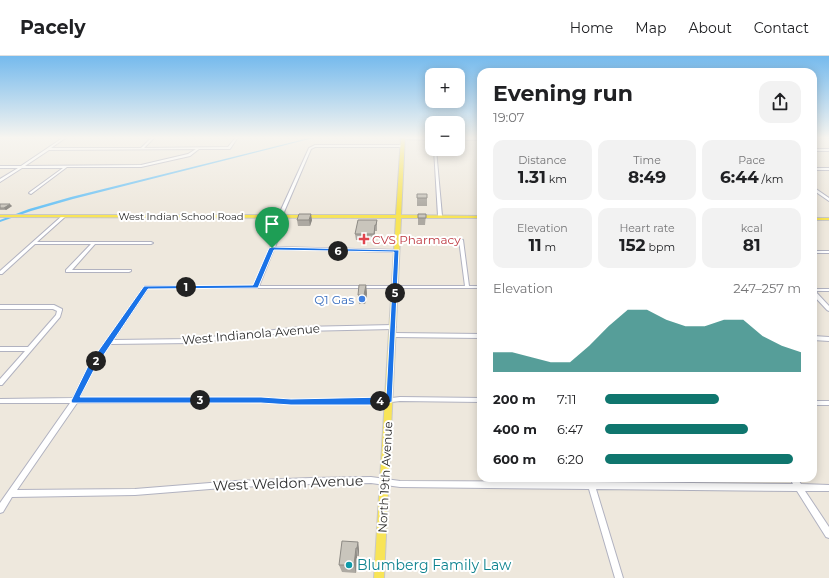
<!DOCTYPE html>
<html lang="en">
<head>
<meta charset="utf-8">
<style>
  :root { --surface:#fff; --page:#f2f2f2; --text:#202124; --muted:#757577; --line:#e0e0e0; --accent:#0f766e }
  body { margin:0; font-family:Montserrat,sans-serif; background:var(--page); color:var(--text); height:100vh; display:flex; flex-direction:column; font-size:15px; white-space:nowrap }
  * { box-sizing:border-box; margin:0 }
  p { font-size:13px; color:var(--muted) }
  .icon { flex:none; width:22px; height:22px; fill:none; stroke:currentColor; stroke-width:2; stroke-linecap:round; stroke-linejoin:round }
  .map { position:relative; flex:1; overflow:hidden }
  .sheet { position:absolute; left:477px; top:12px; width:340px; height:414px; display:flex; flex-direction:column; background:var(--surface); border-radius:12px; box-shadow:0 2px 10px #0003 }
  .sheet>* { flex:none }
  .fabs { position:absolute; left:425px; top:12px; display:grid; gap:8px }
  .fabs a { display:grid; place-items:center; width:40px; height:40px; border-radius:8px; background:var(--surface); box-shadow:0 2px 10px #0003; font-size:20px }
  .pin { position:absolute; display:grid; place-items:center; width:34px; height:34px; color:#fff; margin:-41px -17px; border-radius:50% 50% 50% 0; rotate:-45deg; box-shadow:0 0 4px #0007 }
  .pin .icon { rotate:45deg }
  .km { position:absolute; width:20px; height:20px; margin:-10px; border-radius:50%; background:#222; color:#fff; font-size:11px; line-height:20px; text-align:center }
  .round { display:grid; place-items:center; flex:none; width:42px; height:42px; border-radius:12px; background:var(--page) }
  .head { display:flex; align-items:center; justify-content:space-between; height:68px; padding:0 16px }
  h1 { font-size:22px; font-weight:700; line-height:30px }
  .metrics { display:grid; grid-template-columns:repeat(3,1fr); gap:6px; height:68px; padding:4px 16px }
  .metrics div { display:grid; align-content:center; border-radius:10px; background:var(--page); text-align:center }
  .metrics b { font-size:17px; font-weight:700 }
  .metrics small { font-size:11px; font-weight:400 }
  .metrics p { font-size:11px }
  .chart { height:112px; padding:8px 16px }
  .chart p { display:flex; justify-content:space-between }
  .chart svg { width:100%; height:72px; margin-top:4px; fill:var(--accent); opacity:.7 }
  ul { padding:0 16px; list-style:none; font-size:13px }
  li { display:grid; grid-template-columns:64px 48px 1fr; align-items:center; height:30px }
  li i { height:10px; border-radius:5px; background:var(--accent) }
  header { display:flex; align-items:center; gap:24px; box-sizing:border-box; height:56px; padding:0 20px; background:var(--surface); border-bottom:1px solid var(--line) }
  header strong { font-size:19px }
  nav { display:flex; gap:22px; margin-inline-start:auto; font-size:14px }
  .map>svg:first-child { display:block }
</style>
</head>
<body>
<header>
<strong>Pacely</strong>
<nav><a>Home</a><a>Map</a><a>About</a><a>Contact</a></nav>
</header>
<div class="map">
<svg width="829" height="522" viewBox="0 0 829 522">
  <rect width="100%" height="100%" fill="#eee8dd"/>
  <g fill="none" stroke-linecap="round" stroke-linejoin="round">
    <path fill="#6ac2f5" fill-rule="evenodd" d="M313 81H317L73 143 31 155 0 166V164L29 153 71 141Z"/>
    <g stroke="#b1b2c0" stroke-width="2">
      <path id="minor" d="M64 81H67L51 92H141L152 81H155L144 92 228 91 236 81H238L230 93H199L190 100 141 111H67L31 138 29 137 30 136 63 112H22L0 126V123L18 112H0V110H21ZM196 93 188 98 141 109 25 110 49 94Z
        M403 81 432 82V84L402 83V82Z
        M458 82H481V84H458Z
        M315 89H403L404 90 403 91H315L311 93 284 156 286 164 275 191 397 194 399 195 397 196 274 193 259 230H465L459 184 461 183 463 184 469 230H481V232H148L113 284 192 283 301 271 393 269 396 271 393 273 301 275 192 287 110 288 94 311 79 342H261L291 344H375L400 341 481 342V346L400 345 375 348H291L261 346 77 347 17 434 135 433 235 425 311 422 371 421 400 425 587 426 586 422H592L594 426 793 428 790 422H797L801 428 829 429V435H805L829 471V482L826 481 797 435 596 433 623 522H615L589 433 400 431 371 427 311 428 235 431 135 439 12 441 3 456 0 457V447L70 347H0V343L73 342 90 309 145 230H254L282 164 280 156 309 92Z
        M434 93H436L442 160 440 161 438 160Z
        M813 93H829V95H813Z
        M813 112H829V114H813Z
        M813 131 829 142V145L813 134Z
        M63 159H64L66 160 37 186H151L153 187 151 188H95L72 214H131V215L129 216H66V214L91 188H35L2 218H0V215Z
        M813 195H829V197H813Z
        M813 233H829V235H815L829 250V255L827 254 813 239Z
        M0 249H54L62 253V254L60 261 2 329H0V323L25 295H0V291H28L56 259 57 255 53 253H0Z
        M393 277 481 278V282L393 281 390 279Z
        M813 280 829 281V285L813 284Z
        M813 345H829V349H813Z"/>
    </g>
    <g stroke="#c8c8c8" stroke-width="2">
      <path id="major" d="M401 81H405L401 159 481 160V162H401L384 522H374L396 162 0 161V159H396Z
        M813 162H829V164H813Z"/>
    </g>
    <use href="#minor" fill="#fff" fill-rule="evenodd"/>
    <use href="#major" fill="#f8e457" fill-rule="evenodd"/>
  </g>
  <path fill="#ada9a2" d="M417 138H427V150H417Z
    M0 148 12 150 6 154H0Z
    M418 158H426L425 169H418Z
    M297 164H312L310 170H298Z
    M377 164V175H375L374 184H356L355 178Z
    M366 229 367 238 365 248H359L358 239Z
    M358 486 359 494V500H357L356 517 342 516 339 509Z"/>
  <path fill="#8d8a84" d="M10 148 12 150 6 154 4 152Z
    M311 158 312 164 310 170 309 164Z
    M375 169V175L374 184V178Z
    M366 229 367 238 365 248 364 239Z
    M358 486 359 494V500L357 492Z
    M356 492 357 500 356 517 354 509Z"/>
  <path fill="#c9c5bc" stroke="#8d8a84" d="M417 138H427V142H417Z
    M0 148H10L4 152H0Z
    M299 158H311L309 164H297Z
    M418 158H426V162H418Z
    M358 164H377L376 169H375L374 178H355Z
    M359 229H366L364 239H358Z
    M342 485 358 486 357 492H356L354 509H339Z"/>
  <linearGradient id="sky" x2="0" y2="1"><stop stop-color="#75baed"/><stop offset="0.53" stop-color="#f7f5f0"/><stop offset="1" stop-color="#f7f5f0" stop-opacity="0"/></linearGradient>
  <rect width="829" height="154" fill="url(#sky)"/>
  <path fill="#1a73e8" stroke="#fff" fill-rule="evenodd" d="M272 191 399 194 392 346 375 349H291L261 347H72L71 345 89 308 144 230 253 229 269 192ZM274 194 394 196 386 341 291 343 261 341H80L95 312 148 233 258 232Z"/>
  <path fill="#e0444e" stroke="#fff" stroke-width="1.5" d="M362 177h4v4h4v4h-4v4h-4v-4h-4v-4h4z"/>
  <circle fill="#3f7fe0" stroke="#fff" stroke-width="1.5" cx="362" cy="243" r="4"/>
  <circle fill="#0f9aa8" stroke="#fff" stroke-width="1.5" cx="349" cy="509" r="4"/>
  <g text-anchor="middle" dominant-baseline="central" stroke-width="4" stroke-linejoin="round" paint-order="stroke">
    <g font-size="10" fill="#2b2b2b" stroke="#fff">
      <text x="181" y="160">West Indian School Road</text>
    </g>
    <g font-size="12" fill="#be3a42" stroke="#fff" text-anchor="start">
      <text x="372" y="183">CVS Pharmacy</text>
    </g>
    <g font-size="12" fill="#366cbe" stroke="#fff" text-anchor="end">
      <text x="354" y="243">Q1 Gas</text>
    </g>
    <g font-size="12" fill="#2b2b2b" stroke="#fff">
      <text transform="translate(251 278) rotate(-5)">West Indianola Avenue</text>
      <text transform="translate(385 421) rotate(-87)">North 19th Avenue</text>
    </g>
    <g font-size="14" fill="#2b2b2b" stroke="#fff">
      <text transform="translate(288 427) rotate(-2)">West Weldon Avenue</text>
    </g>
    <g font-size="14" fill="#0d838f" stroke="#fff" text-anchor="start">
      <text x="357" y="509">Blumberg Family Law</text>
    </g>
  </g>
</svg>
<div class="fabs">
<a>+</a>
<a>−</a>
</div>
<div class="pin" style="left:272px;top:192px;background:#1e9e55"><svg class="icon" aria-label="arrive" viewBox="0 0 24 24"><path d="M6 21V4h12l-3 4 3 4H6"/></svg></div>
<b class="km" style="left:186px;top:231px">1</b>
<b class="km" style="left:96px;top:305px">2</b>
<b class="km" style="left:200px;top:344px">3</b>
<b class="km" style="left:380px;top:345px">4</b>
<b class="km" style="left:395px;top:237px">5</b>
<b class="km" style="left:338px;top:195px">6</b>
<section class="sheet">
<div class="head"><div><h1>Evening run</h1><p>19:07</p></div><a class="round"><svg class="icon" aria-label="share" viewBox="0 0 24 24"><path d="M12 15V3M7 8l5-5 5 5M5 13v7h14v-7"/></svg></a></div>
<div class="metrics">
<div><p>Distance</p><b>1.31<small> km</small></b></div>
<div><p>Time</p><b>8:49</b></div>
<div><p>Pace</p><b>6:44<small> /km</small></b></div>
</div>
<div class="metrics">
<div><p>Elevation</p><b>11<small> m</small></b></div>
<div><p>Heart rate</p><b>152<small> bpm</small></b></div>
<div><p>kcal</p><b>81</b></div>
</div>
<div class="chart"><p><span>Elevation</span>247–257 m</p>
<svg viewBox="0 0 160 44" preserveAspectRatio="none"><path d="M0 44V32L10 32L20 35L30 38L40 38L50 28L60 16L70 6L80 6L90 12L100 16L110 16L120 12L130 12L140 22L150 28L160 32V44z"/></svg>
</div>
<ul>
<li><b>200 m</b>7:11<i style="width:58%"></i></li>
<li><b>400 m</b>6:47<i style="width:73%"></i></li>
<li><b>600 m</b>6:20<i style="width:96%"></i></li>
</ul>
</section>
</div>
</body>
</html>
